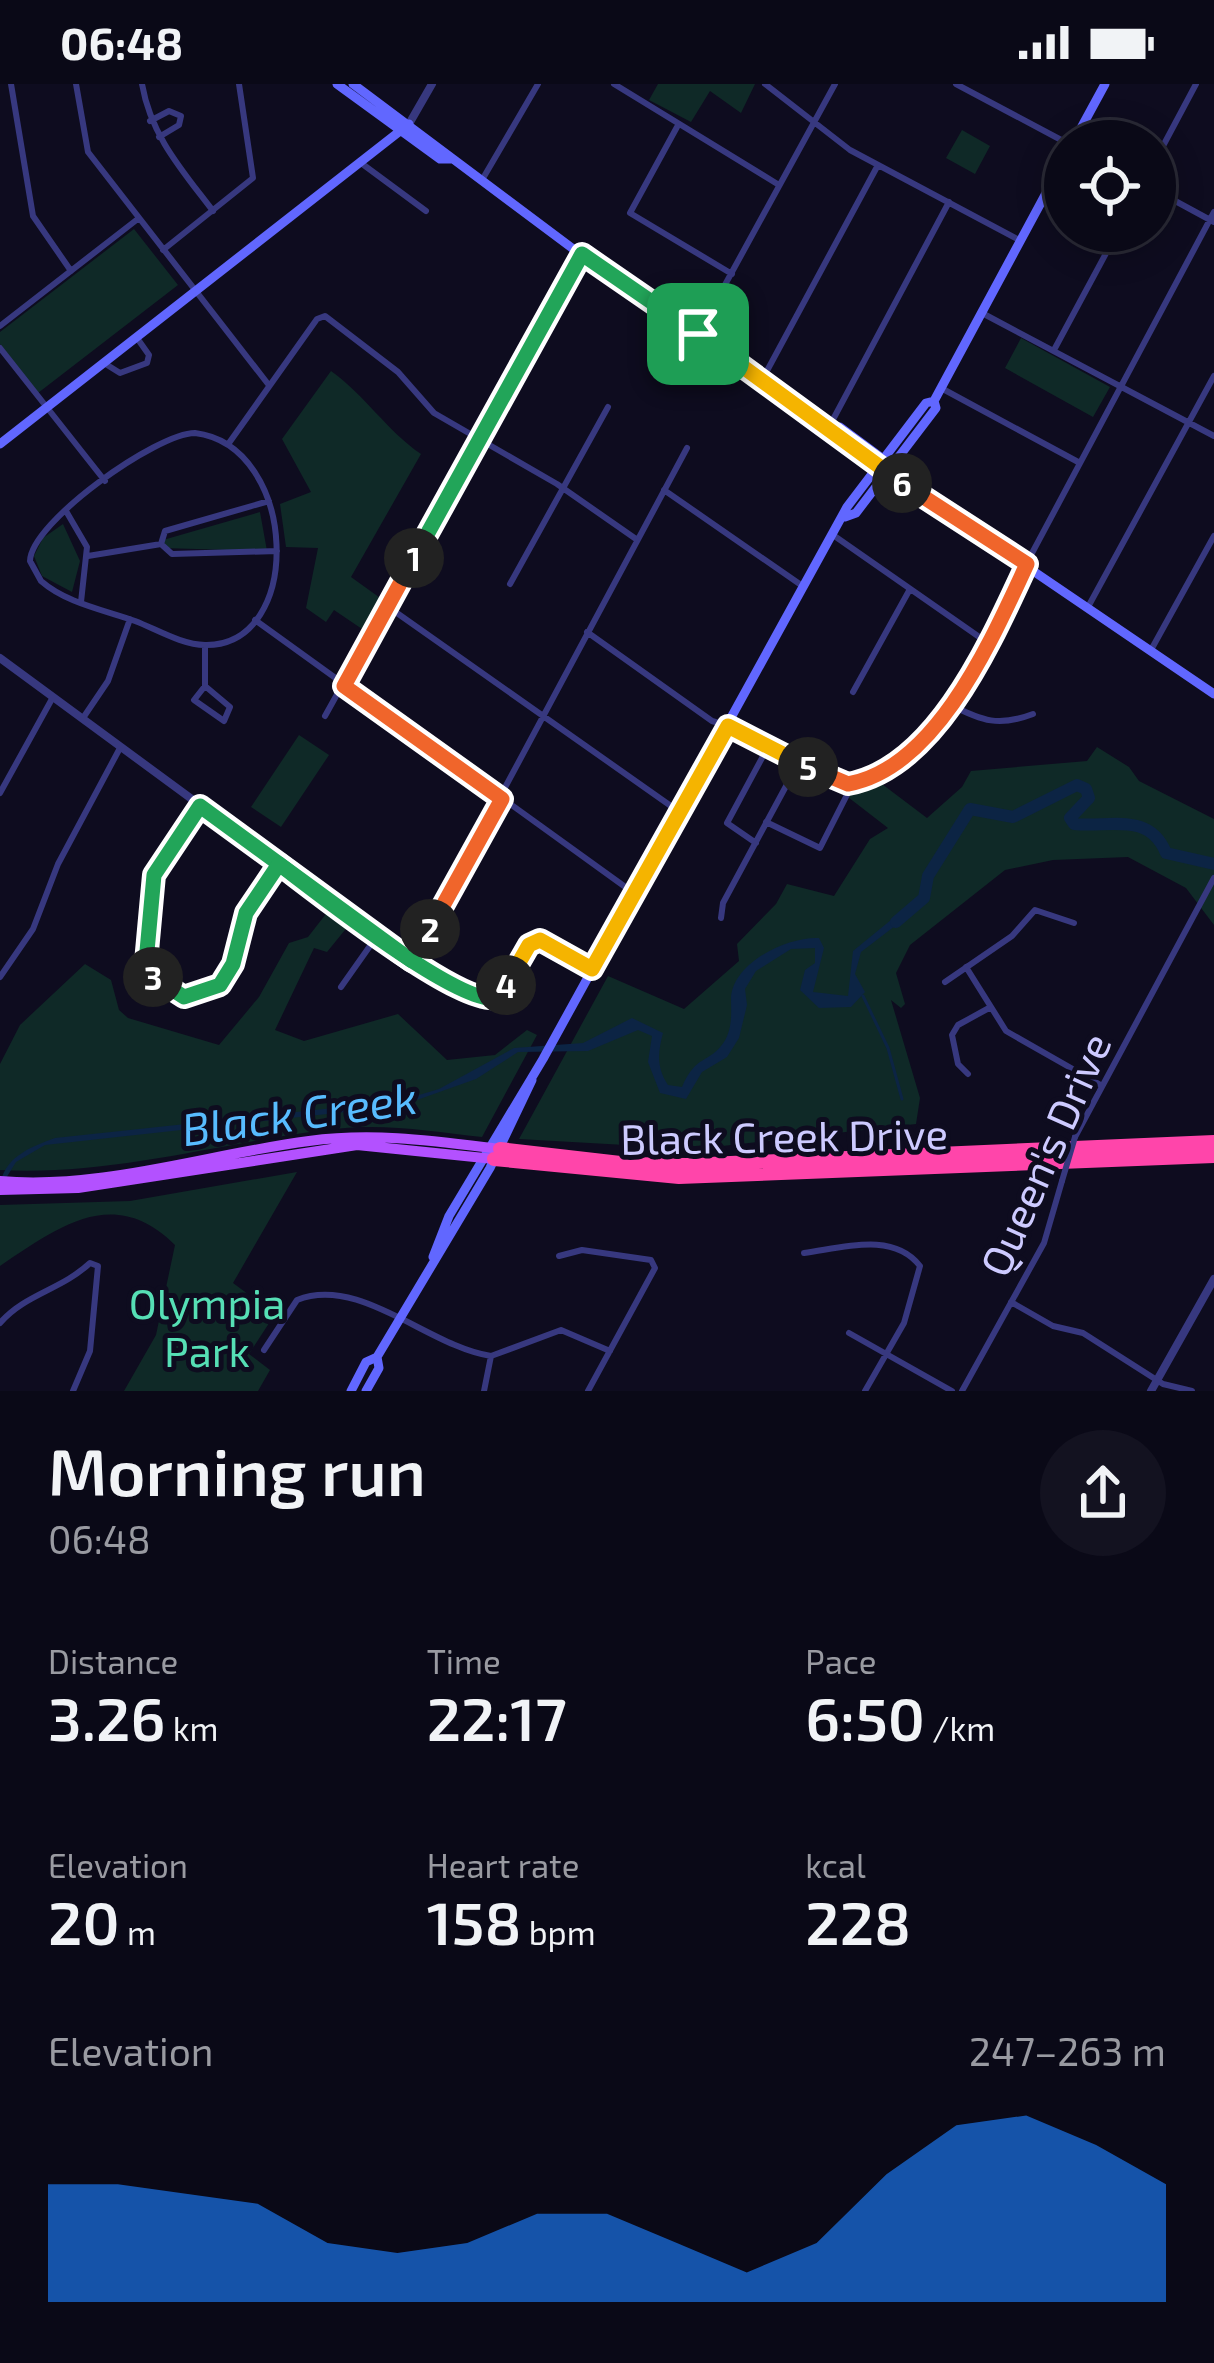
<!DOCTYPE html>
<html lang="en">
<head>
<meta charset="utf-8">
<style>
  :root { --surface:#0a0917; --page:#131220; --text:#f1f3f6; --muted:#999aa1; --line:#2a2a36; --accent:#1a73e8 }
  body { margin:0; font-family:"Exo 2",sans-serif; background:var(--page); color:var(--text); height:100vh; display:flex; flex-direction:column; font-size:45px; white-space:nowrap }
  * { box-sizing:border-box; margin:0 }
  p { font-size:39px; color:var(--muted) }
  .icon { flex:none; width:66px; height:66px; fill:none; stroke:currentColor; stroke-width:2; stroke-linecap:round; stroke-linejoin:round }
  .map { position:relative; height:1307px; overflow:hidden }
  .details { display:flex; flex-direction:column; background:var(--surface); flex:1 }
  .details>* { flex:none }
  .fabs { position:absolute; left:1044px; top:36px; display:grid; gap:24px }
  .fabs a { display:grid; place-items:center; width:132px; height:132px; border-radius:50%; background:var(--surface); box-shadow:0 6px 30px #0003,0 0 0 3px var(--line); font-size:60px }
  .pin { position:absolute; display:grid; place-items:center; width:102px; height:102px; color:#fff; margin:-51px; border-radius:24px; box-shadow:0 6px 18px #0006 }
  .km { position:absolute; width:60px; height:60px; margin:-30px; border-radius:50%; background:#222; color:#fff; font-size:33px; line-height:60px; text-align:center }
  .round { display:grid; place-items:center; flex:none; width:126px; height:126px; border-radius:63px; background:var(--page) }
  .overview { display:flex; align-items:center; justify-content:space-between; height:204px; padding:0 48px }
  h1 { font-size:66px; font-weight:600; line-height:90px }
  .stats { display:grid; grid-template-columns:repeat(3,1fr); gap:18px; height:204px; padding:12px 48px }
  .stats div { display:grid; align-content:center }
  .stats b { font-size:60px; font-weight:600 }
  .stats small { font-size:33px; font-weight:400 }
  .stats p { font-size:33px }
  .chart { height:336px; padding:24px 48px }
  .chart p { display:flex; justify-content:space-between }
  .chart svg { width:100%; height:216px; margin-top:12px; fill:var(--accent); opacity:.7 }
  .status { display:flex; justify-content:space-between; align-items:center; height:84px; padding:0 60px; background:var(--surface); direction:ltr }
  .status svg { height:33px; fill:currentColor }
  .map>svg:first-child { display:block }
</style>
</head>
<body>
<div class="status"><b>06:48</b><svg viewBox="0 0 49 12"><path d="M0 12V9h3v3zM5 12V6h3v6zM10 12V3h3v9zM15 12V0h3v12zM26 1h20v11H26zM47 4h2v5h-2z"/></svg></div>
<div class="map">
<svg width="1214" height="1307" viewBox="0 0 1214 1307">
  <rect width="100%" height="100%" fill="#0e0c1f"/>
  <path fill="#0f2927" d="M658 0H755L741 29 710 7 691 38 649 16Z
    M962 46 990 62 975 90 946 74Z
    M134 145 178 201 38 309 0 260V248Z
    M1021 254 1110 303 1093 333 1005 284Z
    M331 287C366 312 386 346 421 370L351 493 383 516 365 547 334 526 326 538 306 524 318 464 286 463 280 420 311 408 282 355Z
    M260 428 267 467 162 464 163 456Z
    M63 440 80 477 72 508 42 492 34 472 43 454Z
    M299 651 329 671 281 743 251 723Z
    M1097 663 1129 683 1139 697 1214 735V841L1186 804 1128 773 1053 776 1005 786 910 861 896 889 905 920 901 924 891 916 920 1014 916 1040 696 1065 519 1055 608 892 684 925 739 877 737 860 776 820 787 800 834 812 870 755 888 744 844 710 878 697 927 734 962 703 971 687 1087 677Z
    M329 826 349 841 327 868 314 864 275 946 304 957 398 930 447 976 495 971 527 946 537 951 482 1053C432 1047 383 1039 333 1045 222 1058 112 1092 0 1086V980L20 941 85 880 111 896 119 926 128 934 219 961 259 913 289 859 308 853Z
    M297 1088 233 1199 275 1230 249 1270 270 1286 258 1307H124L156 1251 175 1161C114 1100 58 1143 0 1182V1121L130 1117Z"/>
  <path fill="#0c2444" d="M902 827 908 832 861 868 855 890 865 908 851 923 819 924 800 906 805 886 815 879V864L791 865 756 887 745 905 747 921 739 954 727 973 702 988 686 1015 660 1009 648 978 652 952 638 946 588 967 518 968 476 995 400 1022 45 1061 16 1078 0 1104C2 1074 30 1063 55 1054L399 1017 439 1005 514 964 583 959 632 934 663 949C658 968 656 983 668 1001L682 1003C696 970 709 980 724 958 733 944 731 927 731 914 733 878 789 852 819 854L824 864 813 908 848 912 853 867Z"/>
  <g fill="none" stroke-linecap="round" stroke-linejoin="round">
    <path stroke="#0c2444" stroke-width="3" d="M863 912 888 964 902 1015"/>
    <path stroke="#0c2444" stroke-width="12" d="M896 838 924 814 928 792 970 725 1013 733 1077 701 1086 705 1089 714 1070 734 1074 740C1108 744 1149 727 1166 769L1214 780"/>
    <path stroke="#37387f" stroke-width="6" d="M11 0 33 132 71 187
      M76 0 88 68 268 300
      M142 0C151 52 182 86 213 127
      M614 0 779 101
      M765 0 850 66 1021 157
      M956 0 1065 58
      M150 37 169 27 181 32 179 41 159 53
      M677 43 630 129 732 190
      M1155 77 1196 0
      M361 79 426 127
      M482 96 538 0
      M1155 106 1214 138
      M163 166 253 94 239 0
      M982 229 1214 352
      M0 242 139 134
      M698 250 835 0
      M0 264 105 397
      M1054 266 1118 147
      M104 279 120 289 147 279 149 271 137 254
      M762 296 878 81
      M941 304 1080 379
      M829 343 949 118
      M195 349C299 362 305 563 205 561 182 561 156 545 135 537 104 526 66 519 41 497L30 477C31 438 157 349 195 349Z
      M229 359 317 235 325 232 398 288 434 329 557 400 636 455
      M664 406 804 503
      M66 427 87 463 81 518
      M833 451 985 557
      M161 460 165 447 269 417
      M161 460 172 470 277 467
      M88 472 161 460
      M510 500 608 323
      M387 522 678 727
      M1088 523 1214 292
      M255 536 635 810
      M587 548 712 637 739 645 842 700 902 679 951 621 1214 128
      M205 561V602L194 616 224 637 230 623 205 602
      M1151 566 1214 452
      M853 608 910 505
      M951 621C982 637 999 643 1033 630
      M325 632 582 170
      M83 634 108 597 130 535
      M0 709 53 613
      M200 722C183 742 161 765 154 791 144 827 132 903 182 912 196 915 214 907 224 896 238 880 236 854 243 835 251 815 267 798 279 780
      M766 738 820 764 853 699
      M756 759 727 739 769 661
      M721 834 723 819 799 678
      M412 877 687 364
      M966 883 1006 947 1099 1000
      M0 893 33 845 58 780 120 664
      M945 898 1012 852 1035 826 1074 839
      M341 903 377 852
      M968 990 958 980 952 951 958 941 989 924
      M1075 1053 1214 794
      M804 1169C842 1164 893 1147 920 1182L904 1239 865 1307
      M559 1172 582 1166 651 1176 655 1184 588 1307
      M1011 1218 1053 1242 1083 1249 1163 1300 1192 1307
      M0 1239C25 1210 61 1206 90 1179L98 1182 90 1267 73 1307
      M849 1249 952 1307
      M264 1266 297 1216C360 1191 429 1263 491 1272L561 1246 610 1267
      M484 1307 491 1272
      M962 1307 1044 1159 1062 1097"/>
    <path stroke="#37387f" stroke-width="8" d="M409 40 432 0
      M0 574 412 877 490 916 502 908 534 857 593 885
      M1151 1307 1214 1195"/>
    <path stroke="#6167ff" stroke-width="9" d="M337 0 440 75H452
      M353 0 576 167 829 343 833 351 1214 610
      M1074 57 1105 0
      M829 343H840L979 446
      M0 360 409 40
      M845 433 856 429 936 324 934 317 1065 74
      M433 1173 449 1132 543 975 847 423 926 319 934 317
      M351 1307 366 1278 377 1273
      M366 1307 379 1284 377 1273 490 1084 532 996"/>
    <path stroke="#b351ff" stroke-width="10" d="M0 1097C102 1106 208 1070 309 1057 374 1048 435 1057 500 1065
      M0 1106 78 1104 357 1061 494 1075"/>
    <path stroke="#ff45aa" stroke-width="14" d="M500 1065 629 1080 686 1081 1214 1058
      M494 1075 679 1093 1214 1072"/>
    <path stroke="#37387f" stroke-width="6" d="M1062 1097 1075 1053"/>
  </g>
  <g fill="none" stroke-linecap="round" stroke-linejoin="round">
    <g stroke="#fff" stroke-width="24">
      <path id="split-1" d="M414 474 582 170 698 250"/>
    </g>
    <g stroke="#fff" stroke-width="24">
      <path id="split-2" d="M414 474 344 602 502 715 430 845"/>
    </g>
    <g stroke="#fff" stroke-width="24">
      <path id="split-3" d="M153 893 146 878 154 791 200 722 412 877 430 845"/>
    </g>
    <g stroke="#fff" stroke-width="24">
      <path id="split-4" d="M153 893 184 913 220 901 233 880 246 829 279 780C315 807 458 921 496 914L506 901"/>
    </g>
    <g stroke="#fff" stroke-width="24">
      <path id="split-5" d="M506 901 529 861 540 856 592 885 728 642 808 683"/>
    </g>
    <g stroke="#fff" stroke-width="24">
      <path id="split-6" d="M808 683 848 700C937 684 992 555 1027 480L902 399"/>
    </g>
    <g stroke="#fff" stroke-width="24">
      <path id="split-7" d="M698 250 902 399"/>
    </g>
    <use href="#split-1" stroke="#22a559" stroke-width="15"/>
    <use href="#split-2" stroke="#f0652b" stroke-width="15"/>
    <use href="#split-3" stroke="#22a559" stroke-width="15"/>
    <use href="#split-4" stroke="#22a559" stroke-width="15"/>
    <use href="#split-5" stroke="#f5b400" stroke-width="15"/>
    <use href="#split-6" stroke="#f0652b" stroke-width="15"/>
    <use href="#split-7" stroke="#f5b400" stroke-width="15"/>
  </g>
  <g text-anchor="middle" dominant-baseline="central" stroke-width="10" stroke-linejoin="round" paint-order="stroke">
    <g font-size="42" fill="#cdcaff" stroke="#0e0c1f">
      <text transform="translate(784 1051) rotate(-1)">Black Creek Drive</text>
      <text transform="translate(1044 1070) rotate(-66)">Queen's Drive</text>
    </g>
    <g font-size="42" fill="#56dfb5" stroke="#0e0c1f">
      <text x="207" y="1218">Olympia<tspan x="207" dy="48">Park</tspan></text>
    </g>
    <g font-size="45" font-style="italic" fill="#58bcff" stroke="#0e0c1f">
      <text transform="translate(299 1028) rotate(-8)">Black Creek</text>
    </g>
  </g>
</svg>
<div class="fabs">
<a><svg class="icon" aria-label="locate" viewBox="0 0 24 24"><circle cx="12" cy="12" r="6"/><path d="M12 2v4M12 18v4M2 12h4M18 12h4"/></svg></a>
</div>
<div class="pin" style="left:698px;top:250px;background:#1e9e55"><svg class="icon" aria-label="arrive" viewBox="0 0 24 24"><path d="M6 21V4h12l-3 4 3 4H6"/></svg></div>
<b class="km" style="left:414px;top:474px">1</b>
<b class="km" style="left:430px;top:845px">2</b>
<b class="km" style="left:153px;top:893px">3</b>
<b class="km" style="left:506px;top:901px">4</b>
<b class="km" style="left:808px;top:683px">5</b>
<b class="km" style="left:902px;top:399px">6</b>
</div>
<section class="details">
<div class="overview"><div><h1>Morning run</h1><p>06:48</p></div><a class="round"><svg class="icon" aria-label="share" viewBox="0 0 24 24"><path d="M12 15V3M7 8l5-5 5 5M5 13v7h14v-7"/></svg></a></div>
<div class="stats">
<div><p>Distance</p><b>3.26<small> km</small></b></div>
<div><p>Time</p><b>22:17</b></div>
<div><p>Pace</p><b>6:50<small> /km</small></b></div>
</div>
<div class="stats">
<div><p>Elevation</p><b>20<small> m</small></b></div>
<div><p>Heart rate</p><b>158<small> bpm</small></b></div>
<div><p>kcal</p><b>228</b></div>
</div>
<div class="chart"><p><span>Elevation</span>247–263 m</p>
<svg viewBox="0 0 160 44" preserveAspectRatio="none"><path d="M0 44V20L10 20L20 22L30 24L40 32L50 34L60 32L70 26L80 26L90 32L100 38L110 32L120 18L130 8L140 6L150 12L160 20V44z"/></svg>
</div>
</section>
</body>
</html>
